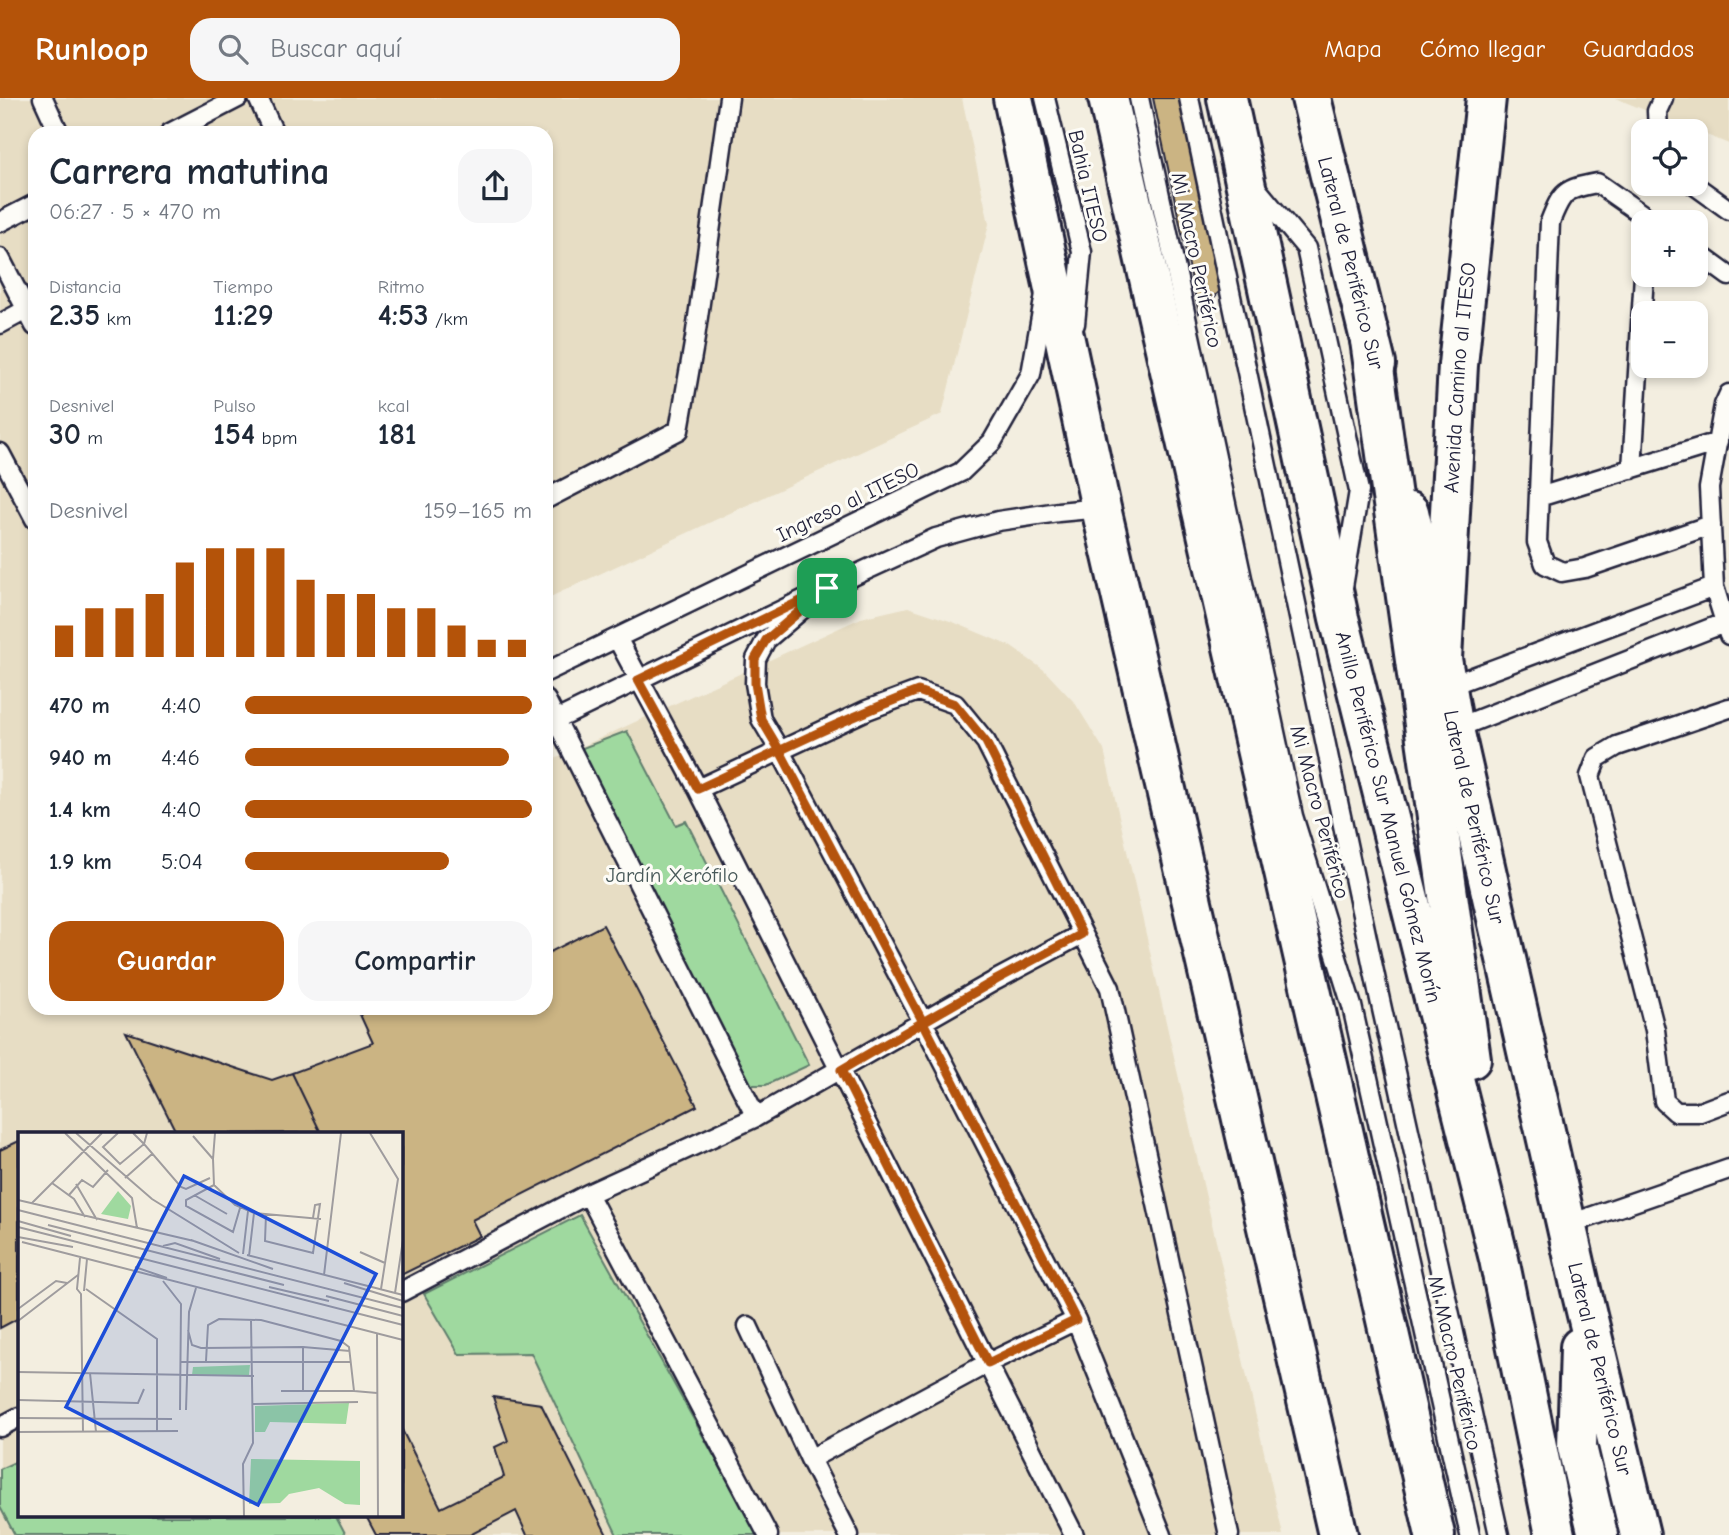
<!DOCTYPE html>
<html lang="es">
<head>
<meta charset="utf-8">
<style>
  :root { --surface:#fff; --page:#f6f6f7; --text:#1f2937; --muted:#747a83; --accent:#b45309 }
  body { margin:0; font-family:"Comic Neue",sans-serif; background:var(--page); color:var(--text); height:100vh; display:flex; flex-direction:column; font-size:26px; white-space:nowrap }
  * { box-sizing:border-box; margin:0 }
  p { font-size:23px; color:var(--muted) }
  .icon { flex:none; width:38px; height:38px; fill:none; stroke:currentColor; stroke-width:2; stroke-linecap:round; stroke-linejoin:round }
  .map { position:relative; flex:1; overflow:hidden }
  .side { position:absolute; left:28px; top:28px; width:525px; height:889px; display:flex; flex-direction:column; background:var(--surface); border-radius:21px; box-shadow:0 4px 10px #0003 }
  .side>* { flex:none }
  .tools { position:absolute; left:1631px; top:21px; display:grid; gap:14px }
  .tools a { display:grid; place-items:center; width:77px; height:77px; border-radius:14px; background:var(--surface); box-shadow:0 4px 10px #0003; font-size:35px }
  .pin { position:absolute; display:grid; place-items:center; width:60px; height:60px; color:#fff; margin:-30px; border-radius:14px; box-shadow:0 4px 10px #0006 }
  .round { display:grid; place-items:center; flex:none; width:74px; height:74px; border-radius:21px; background:var(--page) }
  .overview { display:flex; align-items:center; justify-content:space-between; height:119px; padding:0 21px }
  h1 { font-size:38px; font-weight:600; line-height:52px }
  .metrics { display:grid; grid-template-columns:repeat(3,1fr); gap:10px; height:119px; padding:7px 21px }
  .metrics div { display:grid; align-content:center }
  .metrics b { font-size:30px; font-weight:600 }
  .metrics small { font-size:19px; font-weight:400 }
  .metrics p { font-size:19px }
  .chart { height:196px; padding:14px 21px }
  .chart p { display:flex; justify-content:space-between }
  .chart svg { width:100%; height:126px; margin-top:7px; stroke:var(--accent); stroke-width:6 }
  .primary-button { display:flex; gap:14px; margin-top:auto; padding:14px 21px }
  .primary-button a { flex:1; height:80px; border-radius:21px; background:var(--accent); color:#fff; font-size:28px; font-weight:600; line-height:80px; text-align:center }
  .primary-button a+a { background:var(--page); color:var(--text) }
  ul { padding:0 21px; list-style:none; font-size:23px }
  li { display:grid; grid-template-columns:112px 84px 1fr; align-items:center; height:52px }
  li i { height:18px; border-radius:9px; background:var(--accent) }
  header { display:flex; align-items:center; gap:42px; box-sizing:border-box; height:98px; padding:0 35px; background:var(--accent); color:#fff }
  header strong { font-size:33px }
  nav { display:flex; gap:38px; margin-inline-start:auto; font-size:24px }
  .search { width:490px; height:63px; background:var(--page); display:flex; align-items:center; gap:18px; box-sizing:border-box; padding:0 24px; border-radius:21px; color:var(--muted); font-size:26px }
  .map>svg:first-child { display:block }
</style>
</head>
<body>
<header>
<strong>Runloop</strong>
<div class="search"><svg class="icon" aria-label="search" viewBox="0 0 24 24"><circle cx="10" cy="10" r="6"/><path d="M15 15l6 6"/></svg>Buscar aquí</div>
<nav><a>Mapa</a><a>Cómo llegar</a><a>Guardados</a></nav>
</header>
<div class="map">
<svg width="1729" height="1437" viewBox="0 0 1729 1437">
  <rect width="100%" height="100%" fill="#f3eee0"/>
  <filter id="ink" filterUnits="userSpaceOnUse"><feTurbulence type="fractalNoise" baseFrequency=".0143" numOctaves="2"/><feDisplacementMap in="SourceGraphic" scale="14" xChannelSelector="R" yChannelSelector="G"/><feConvolveMatrix kernelMatrix="1 2 1 2 8 2 1 2 1" color-interpolation-filters="sRGB"/></filter>
  <g filter="url(#ink)">
    <path fill="#e7ddc4" fill-rule="evenodd" d="M0 0H962L989 126 942 316 546 501V35H35V910H546V665L861 520 908 509 953 524 1010 548 1044 572 1075 605 1104 652 1283 1437H0ZM19 1036H401V1418H19Z
      M1615 0H1729V46L1714 40Z"/>
    <path fill="#9fd99f" stroke="#607e6d" stroke-width="2" d="M627 633 676 727 686 723 809 967 766 987H746L572 654Z
      M580 1117 758 1437H617L531 1255 459 1256 424 1196Z
      M19 1362V1418H336L346 1437H15L0 1409V1371Z"/>
    <path fill="#cbb483" stroke="#22223b" stroke-width="2" d="M1153 0H1180L1222 191 1199 215Z
      M603 827 697 1008 472 1122 480 1138 401 1177V1036H319L321 1035 292 975 373 945 357 910H546V856Z
      M126 934 272 982 292 975 321 1035 177 1036Z
      M19 1043V1220L0 1230V1052Z
      M493 1299 541 1306 607 1437H527L516 1413 470 1437H376L366 1418H401V1330L441 1410 504 1379 495 1349 508 1343Z"/>
    <g fill="none" stroke-linecap="round" stroke-linejoin="round">
      <g stroke="#22223b" stroke-width="23">
        <path id="service" d="M43 0 59 35
          M258 0 274 35
          M1045 0 1082 154 1075 226
          M1139 0 1293 718 1352 908 1470 1437
          M1189 0 1380 902 1499 1437
          M1658 33 1657 13 1663 0
          M170 35 238 0
          M1693 86 1729 112
          M1256 90 1306 150 1359 393 1343 489
          M0 124 35 106
          M1653 124 1597 85C1565 91 1562 93 1550 124L1537 444 1545 466 1562 474 1585 470 1711 427
          M1696 154 1729 178
          M0 160 35 228
          M0 226 35 207
          M1729 296 1724 307 1709 390 1714 489 1729 537
          M0 355 35 421
          M1632 371 1644 177
          M1539 399 1718 344
          M546 401 679 332 695 240 729 0
          M827 490 766 542 756 561 755 585 761 621 780 653 923 924 1076 1222 1162 1437
          M617 540 698 691 1074 1437
          M546 574 961 374 992 344 1031 276 1045 196
          M1446 589 1714 489
          M546 602 756 1019
          M1729 610 1617 648 1597 660 1590 678 1655 932 1664 1003 1676 1014H1700L1729 1003
          M546 627 827 490 936 440 998 423 1058 414 1101 410
          M1454 631 1724 525
          M698 691 867 612 918 593 955 606 986 644 1110 890 1229 1437
          M588 1096 768 1437
          M1567 1127 1729 1071
          M401 1194 588 1096 756 1019 996 882 1082 836
          M748 1228 810 1361 849 1437
          M0 1329 19 1319
          M810 1361 988 1265 1076 1222"/>
      </g>
      <g stroke="#22223b" stroke-width="44">
        <g id="tertiary">
          <path d="M1013 0 1101 410 1338 1437"/>
          <path d="M1311 0 1376 266"/>
          <path id="s1" d="M1409 414 1442 561 1454 631 1582 1196 1640 1437"/>
          <path d="M1580 1249 1577 1349 1598 1437"/>
        </g>
      </g>
      <g stroke="#22223b" stroke-width="44">
        <g id="secondary">
          <path id="s2" d="M1442 561 1458 267 1486 0"/>
        </g>
      </g>
      <g stroke="#22223b" stroke-width="44">
        <g id="trunk">
          <path d="M1108 0 1435 1437"/>
          <path id="s3" d="M1227 0 1339 520 1499 1161 1555 1437"/>
          <path d="M1369 235 1471 961"/>
        </g>
      </g>
      <use href="#service" stroke="#fdfcf7" stroke-width="18"/>
      <use href="#tertiary" stroke="#fdfcf7" stroke-width="38"/>
      <use href="#secondary" stroke="#fdfcf7" stroke-width="38"/>
      <use href="#trunk" stroke="#fdfcf7" stroke-width="38"/>
    </g>
  </g>
  <g fill="none" stroke-linecap="round" stroke-linejoin="round" filter="url(#ink)">
    <g stroke="#fff" stroke-width="14">
      <path id="route" d="M827 490 766 542 755 561V585L761 621 780 653 923 924 841 972 988 1265 1076 1222 923 924 996 882 1082 836 986 644 955 606 918 593C843 621 771 657 698 691L638 582 827 490"/>
    </g>
    <use href="#route" stroke="#b45309" stroke-width="9"/>
  </g>
  <g text-anchor="middle" dominant-baseline="central" stroke-width="6" stroke-linejoin="round" paint-order="stroke">
    <g font-size="21" fill="#22223b" stroke="#fdfcf7">
      <text transform="translate(1088 88) rotate(77)">Bahia ITESO</text>
      <text transform="translate(1197 162) rotate(78)">Mi Macro Periférico</text>
      <text transform="translate(1351 165) rotate(76)">Lateral de Periférico Sur</text>
      <text stroke="none"><textPath href="#s2" startOffset="282">Avenida Camino al ITESO</textPath></text>
      <text transform="translate(848 404) rotate(-26)">Ingreso al ITESO</text>
      <text transform="translate(1320 714) rotate(75)">Mi Macro Periférico</text>
      <text stroke="none"><textPath href="#s3" startOffset="737">Anillo Periférico Sur Manuel Gómez Morín</textPath></text>
      <text stroke="none"><textPath href="#s1" startOffset="312">Lateral de Periférico Sur</textPath></text>
      <text transform="translate(1455 1265) rotate(77)">Mi Macro Periférico</text>
      <text stroke="none"><textPath href="#s1" startOffset="878">Lateral de Periférico Sur</textPath></text>
    </g>
    <g font-size="21" fill="#485959" stroke="#fdfcf7">
      <text x="672" y="777">Jardín Xerófilo</text>
    </g>
  </g>
  <g transform="translate(18 1034)">
    <rect width="385" height="385" fill="#f3eee0"/>
    <path d="M100 59 113 74 110 87 83 82ZM232 233 231 243H174L175 235ZM331 271 328 292 252 290 247 300H237V274ZM233 327 342 329V373L327 372 301 356 271 362 262 371 231 372Z" fill="#9fd99f"/>
    <path fill="none" stroke="#9f9c9e" stroke-width="2" d="M47 1 114 66 119 96M58 1 134 67 221 121M100 1 85 15 102 32 126 12 115 1M129 1 126 12 163 55 168 57 192 46M352 1 380 47 363 157M175 4 195 27 196 53 217 73 236 81 303 87M195 27 197 1M107 46 134 22M34 51 56 67 67 85M58 52 79 88M196 53 168 68V74L215 100 222 76M51 63 64 48 75 55 90 38M176 63 209 82M0 68 176 109M14 71 84 1M0 78 385 176M248 82 247 109 295 121 302 72 297 73 295 86M0 89 53 104M30 93 266 153M0 95 385 193M0 105 55 115M173 108 255 137M4 110 385 208M145 114 157 111 202 127M342 120 367 131M225 122 230 79M229 123 385 163M231 124 236 81M62 126 59 157 63 162 65 300M117 135 149 146M306 143 323 1M145 149 163 172 162 278M326 151 385 169M251 155 311 169M68 157 139 207V299M66 159 69 127M377 161 385 108M308 164 385 184M0 177 38 149 49 151M0 189 60 143M170 198 174 213 183 216 285 215 332 219M359 201 360 384M285 215V260M188 229 190 193 201 187 243 188 323 209 331 215 336 259H263M162 230H333M0 240 236 244M72 241 78 300M336 259 359 261M0 268 120 271 126 257M235 272 340 270M168 278 171 180 178 156M0 286 154 287M0 300 160 299M226 384 225 332 235 311 233 188"/>
    <path fill="#1d4ed8" fill-opacity="0.15" stroke="#1d4ed8" stroke-width="3.5" d="M166 44 358 142 240 373 48 275Z"/>
    <rect width="385" height="385" fill="none" stroke="#22223b" stroke-width="3.5"/>
  </g>
</svg>
<div class="tools">
<a><svg class="icon" aria-label="locate" viewBox="0 0 24 24"><circle cx="12" cy="12" r="6"/><path d="M12 2v4M12 18v4M2 12h4M18 12h4"/></svg></a>
<a>+</a>
<a>−</a>
</div>
<div class="pin" style="left:827px;top:490px;background:#1e9e55"><svg class="icon" aria-label="arrive" viewBox="0 0 24 24"><path d="M6 21V4h12l-3 4 3 4H6"/></svg></div>
<section class="side">
<div class="overview"><div><h1>Carrera matutina</h1><p>06:27 · 5 × 470 m</p></div><a class="round"><svg class="icon" aria-label="share" viewBox="0 0 24 24"><path d="M12 15V3M7 8l5-5 5 5M5 13v7h14v-7"/></svg></a></div>
<div class="metrics">
<div><p>Distancia</p><b>2.35<small> km</small></b></div>
<div><p>Tiempo</p><b>11:29</b></div>
<div><p>Ritmo</p><b>4:53<small> /km</small></b></div>
</div>
<div class="metrics">
<div><p>Desnivel</p><b>30<small> m</small></b></div>
<div><p>Pulso</p><b>154<small> bpm</small></b></div>
<div><p>kcal</p><b>181</b></div>
</div>
<div class="chart"><p><span>Desnivel</span>159–165 m</p>
<svg viewBox="0 0 160 44" preserveAspectRatio="none"><path d="M5 44V33M15 44V27M25 44V27M35 44V22M45 44V11M55 44V6M65 44V6M75 44V6M85 44V17M95 44V22M105 44V22M115 44V27M125 44V27M135 44V33M145 44V38M155 44V38"/></svg>
</div>
<ul>
<li><b>470 m</b>4:40<i style="width:100%"></i></li>
<li><b>940 m</b>4:46<i style="width:92%"></i></li>
<li><b>1.4 km</b>4:40<i style="width:100%"></i></li>
<li><b>1.9 km</b>5:04<i style="width:71%"></i></li>
</ul>
<div class="primary-button"><a>Guardar</a><a>Compartir</a></div>
</section>
</div>
</body>
</html>
